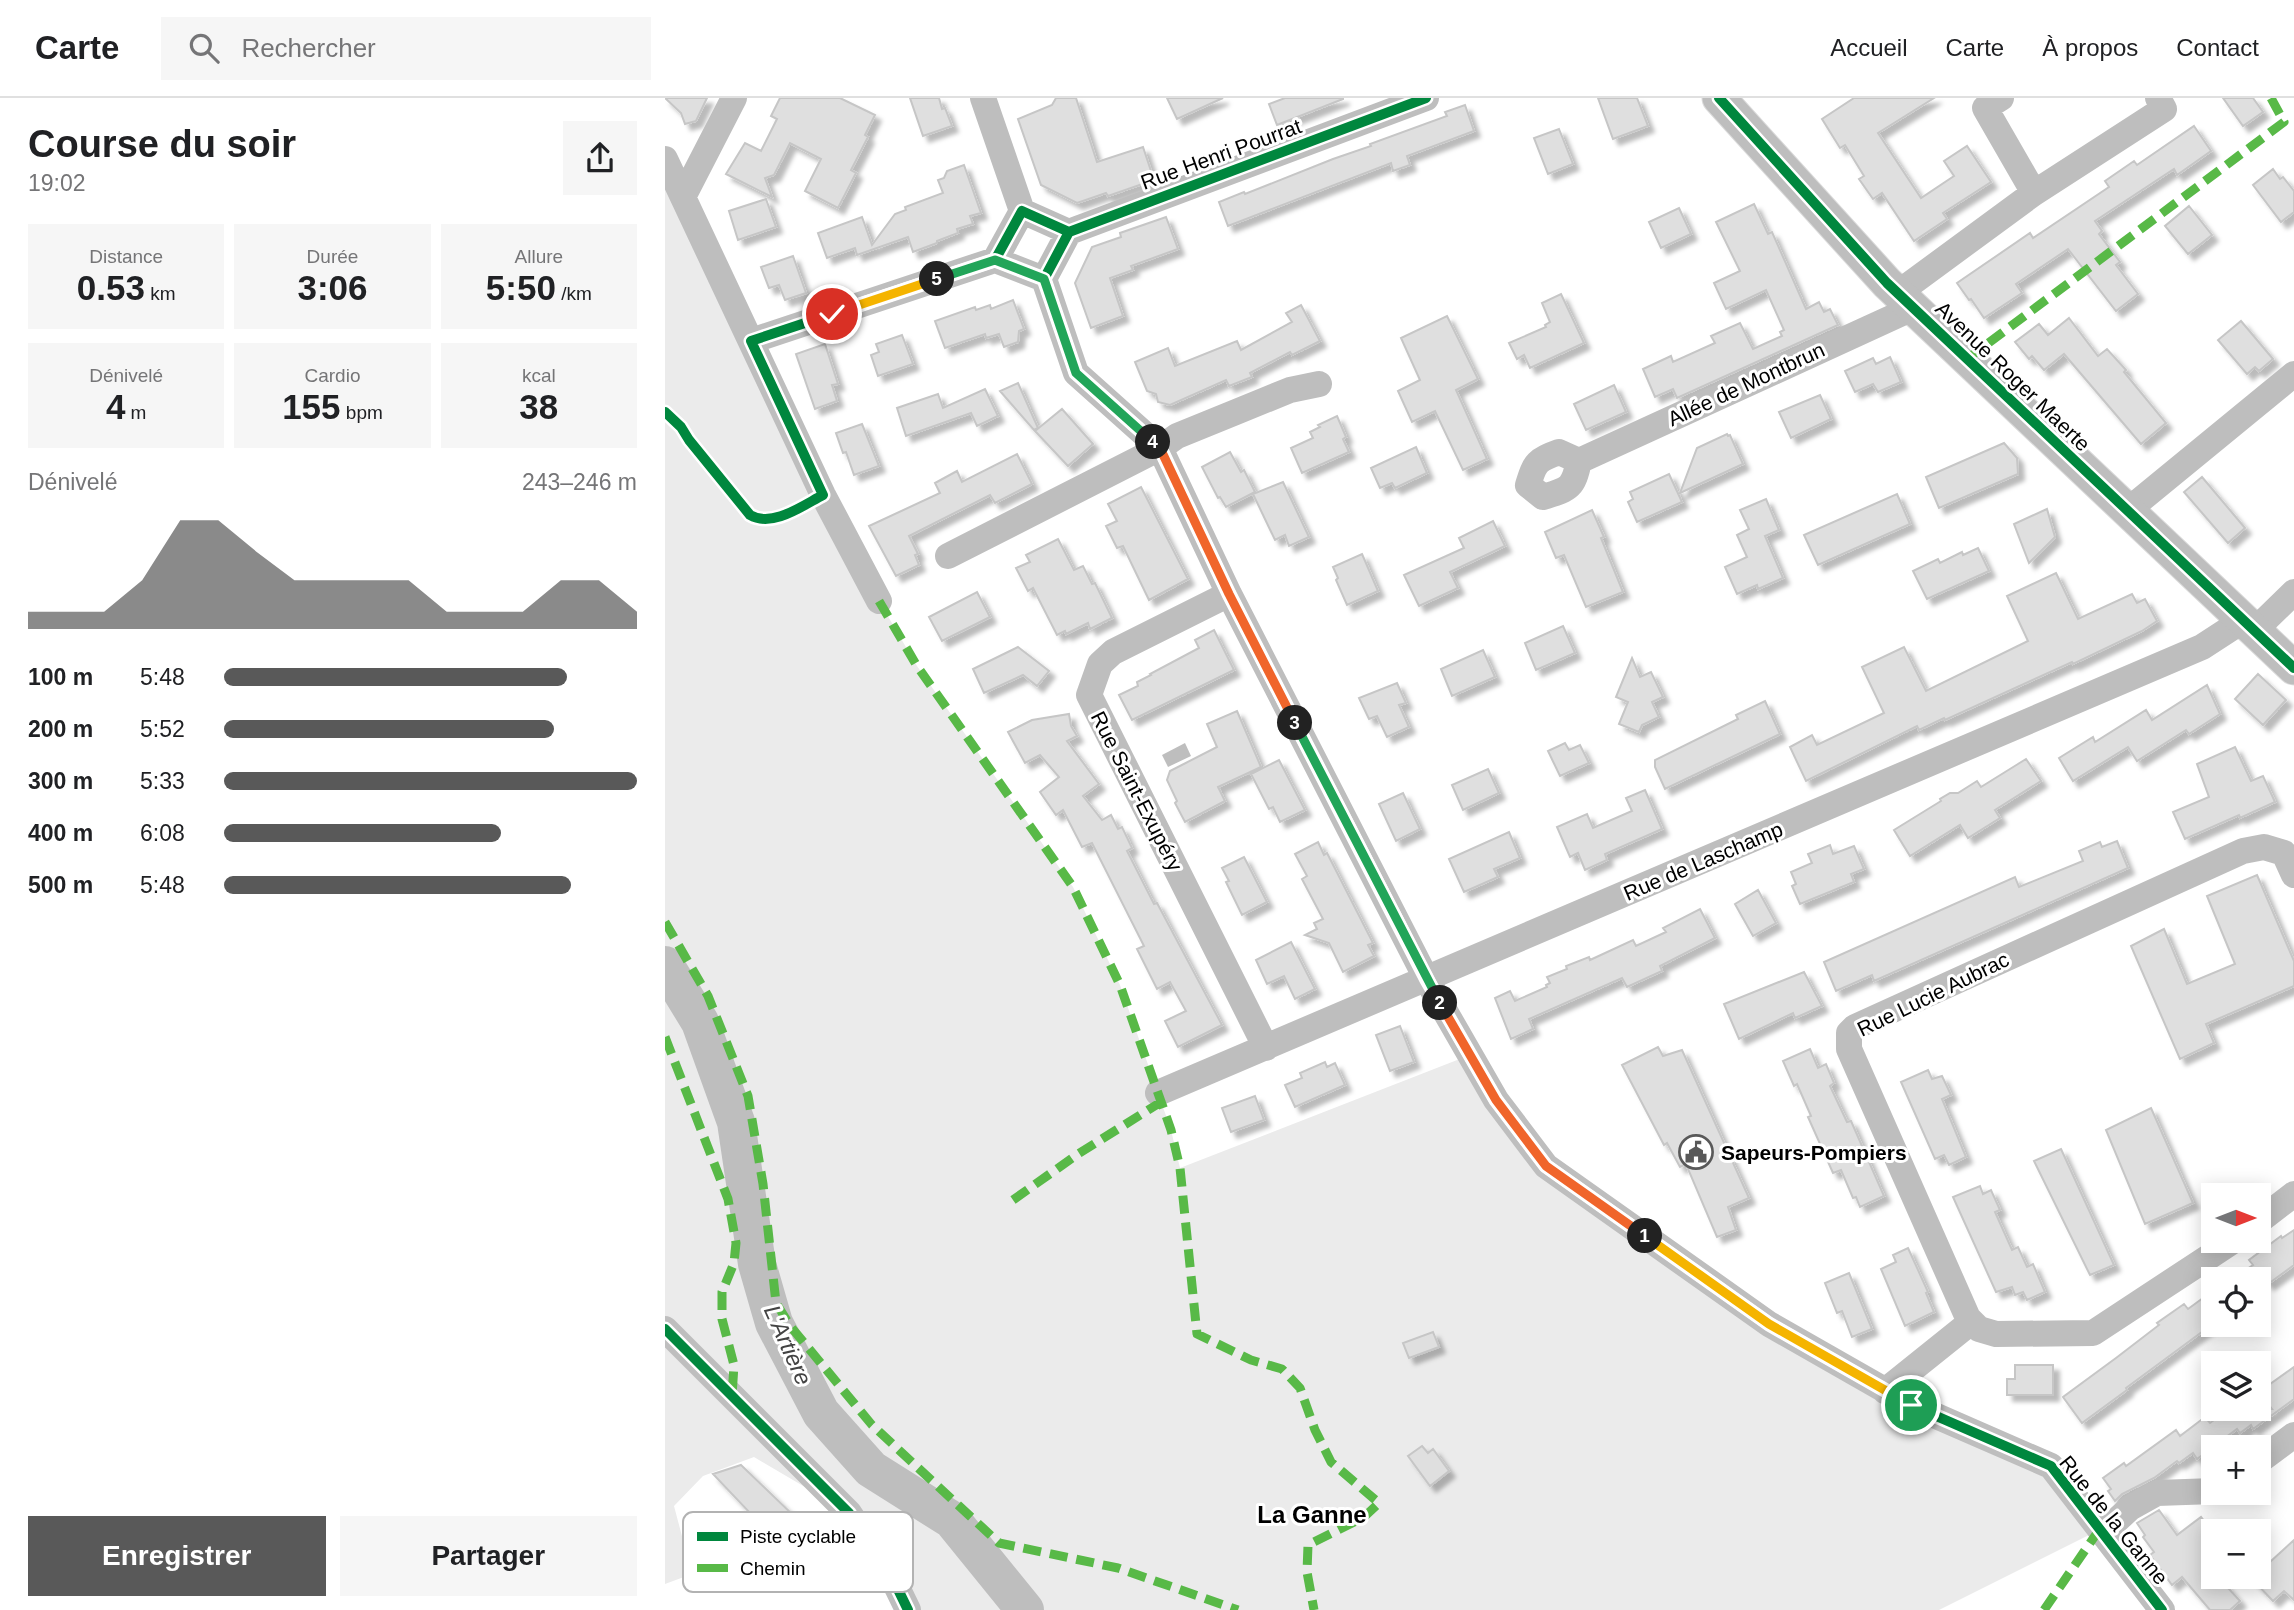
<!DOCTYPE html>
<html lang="fr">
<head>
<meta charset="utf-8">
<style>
  :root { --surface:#fff; --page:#f6f6f6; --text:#202124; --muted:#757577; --line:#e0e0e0; --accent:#595959 }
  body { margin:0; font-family:Helvetica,sans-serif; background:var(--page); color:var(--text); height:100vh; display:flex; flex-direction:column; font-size:26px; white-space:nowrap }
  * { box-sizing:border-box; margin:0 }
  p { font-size:23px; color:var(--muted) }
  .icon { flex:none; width:38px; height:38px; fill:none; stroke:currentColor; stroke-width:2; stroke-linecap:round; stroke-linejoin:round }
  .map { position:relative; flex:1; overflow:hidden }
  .drawer { display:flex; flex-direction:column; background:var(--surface); width:665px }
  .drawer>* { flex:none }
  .needle { width:46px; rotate:90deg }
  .fabs { position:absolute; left:1536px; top:1085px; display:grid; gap:14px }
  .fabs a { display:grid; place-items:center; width:70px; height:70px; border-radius:0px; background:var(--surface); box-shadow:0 4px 18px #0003; font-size:35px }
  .pin { position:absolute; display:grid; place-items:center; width:60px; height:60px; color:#fff; margin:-30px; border:4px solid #fff; border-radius:50%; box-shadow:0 2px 7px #0007 }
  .km { position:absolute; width:35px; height:35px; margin:-18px; border-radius:50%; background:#222; color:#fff; font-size:19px; line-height:35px; text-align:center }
  .round { display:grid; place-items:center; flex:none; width:74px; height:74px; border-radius:0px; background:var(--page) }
  .head { display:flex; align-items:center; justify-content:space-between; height:119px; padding:0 28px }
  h1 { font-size:38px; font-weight:600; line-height:52px }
  .metrics { display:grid; grid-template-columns:repeat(3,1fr); gap:10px; height:119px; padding:7px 28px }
  .metrics div { display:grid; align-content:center; border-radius:0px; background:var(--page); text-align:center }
  .metrics b { font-size:35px; font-weight:600 }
  .metrics small { font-size:19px; font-weight:400 }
  .metrics p { font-size:19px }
  .chart { height:196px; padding:14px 28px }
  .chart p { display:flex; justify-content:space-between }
  .chart svg { width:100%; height:126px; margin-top:7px; fill:var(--accent); opacity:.7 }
  .button { display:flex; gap:14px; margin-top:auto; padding:14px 28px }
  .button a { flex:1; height:80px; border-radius:0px; background:var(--accent); color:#fff; font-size:28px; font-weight:600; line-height:80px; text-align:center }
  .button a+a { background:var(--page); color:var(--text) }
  ul { padding:0 28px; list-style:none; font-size:23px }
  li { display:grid; grid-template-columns:112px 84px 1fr; align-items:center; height:52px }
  li i { height:18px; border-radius:9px; background:var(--accent) }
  header { display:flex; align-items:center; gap:42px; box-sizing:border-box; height:98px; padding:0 35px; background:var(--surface); border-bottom:2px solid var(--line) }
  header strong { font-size:33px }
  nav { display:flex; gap:38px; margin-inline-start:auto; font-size:24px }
  .search { width:490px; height:63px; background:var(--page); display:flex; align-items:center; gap:18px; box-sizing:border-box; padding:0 24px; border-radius:0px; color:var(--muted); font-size:26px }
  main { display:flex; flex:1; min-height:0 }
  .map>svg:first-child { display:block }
</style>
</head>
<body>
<header>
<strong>Carte</strong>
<div class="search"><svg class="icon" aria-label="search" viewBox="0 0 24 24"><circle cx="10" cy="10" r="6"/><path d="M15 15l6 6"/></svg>Rechercher</div>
<nav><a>Accueil</a><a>Carte</a><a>À propos</a><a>Contact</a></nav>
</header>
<main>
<section class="drawer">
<div class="head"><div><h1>Course du soir</h1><p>19:02</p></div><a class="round"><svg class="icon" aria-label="share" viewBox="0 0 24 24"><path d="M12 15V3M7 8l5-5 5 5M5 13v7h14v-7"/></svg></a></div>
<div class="metrics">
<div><p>Distance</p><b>0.53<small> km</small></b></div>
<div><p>Durée</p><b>3:06</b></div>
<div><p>Allure</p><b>5:50<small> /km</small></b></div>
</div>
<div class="metrics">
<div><p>Dénivelé</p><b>4<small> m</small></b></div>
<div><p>Cardio</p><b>155<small> bpm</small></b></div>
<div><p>kcal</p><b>38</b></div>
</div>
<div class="chart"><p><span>Dénivelé</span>243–246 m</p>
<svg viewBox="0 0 160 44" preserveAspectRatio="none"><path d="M0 44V38L10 38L20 38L30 27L40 6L50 6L60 17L70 27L80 27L90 27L100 27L110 38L120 38L130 38L140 27L150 27L160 38V44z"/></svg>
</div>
<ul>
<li><b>100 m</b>5:48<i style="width:83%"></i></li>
<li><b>200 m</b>5:52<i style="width:80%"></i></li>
<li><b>300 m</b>5:33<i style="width:100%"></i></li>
<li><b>400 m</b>6:08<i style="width:67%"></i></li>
<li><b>500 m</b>5:48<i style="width:84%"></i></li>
</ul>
<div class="button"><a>Enregistrer</a><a>Partager</a></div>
</section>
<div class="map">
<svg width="1629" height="1512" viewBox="0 0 1629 1512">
  <defs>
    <filter id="shadow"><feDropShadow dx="6" dy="6" stdDeviation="2" flood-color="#0004"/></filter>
  </defs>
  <rect width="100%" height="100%" fill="#fff"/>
  <path fill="#ebebeb" d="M0 61 214 503 252 568 408 789 455 887 506 1032 515 1070 805 957 881 1068 1104 1226 1386 1368 1434 1432 1274 1512H243L184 1415 89 1359 38 1378 9 1408 27 1476 0 1486Z"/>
  <path fill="#bebebe" d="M520 645 526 658 503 669 497 657Z"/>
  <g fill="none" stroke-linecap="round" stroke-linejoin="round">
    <path stroke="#bebebe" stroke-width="38" d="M0 867 35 924 71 1024 92 1166 109 1225 156 1315 206 1371 287 1422 360 1512"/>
  </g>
  <path fill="#dfdfdf" stroke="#c6c6c6" stroke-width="2" filter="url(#shadow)" d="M0 0H42L31 23 20 26 16 15Z
    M115 0H175L210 17 200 37 203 39 186 72 191 75 173 110 140 93 156 61 125 45 109 77 100 80 107 99 61 76 80 45 96 53 112 21 106 18Z
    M245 0H274L277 11 280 10 287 28 258 38Z
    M391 0H411L432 64 478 49 489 82 443 98 441 95 412 105 376 87 353 21 387 7Z
    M502 0H558L512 21Z
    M620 0H678V1L612 27 604 6Z
    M933 0H972L983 28 948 41Z
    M1189 0H1269L1213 35 1256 100 1289 78 1279 63 1302 48 1326 84 1278 115 1282 121 1249 143 1217 95 1208 101 1194 81 1199 78 1180 47 1175 50 1157 21Z
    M1558 0H1588L1598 14 1578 28Z
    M800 7 809 33 742 58 745 67 728 73 726 65 563 128 554 104 579 94 580 96 668 61 706 48 705 46 782 18 780 14Z
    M1529 28 1546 53 1512 77 1509 71 1430 123 1437 133 1434 136 1455 164 1451 167 1473 196 1451 213 1403 151 1351 186 1357 195 1319 220 1306 201 1304 202 1292 185 1365 135 1368 140 1444 89 1440 83 1469 63 1472 67Z
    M894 31 908 66 883 76 869 40Z
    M299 67 316 115 305 118 308 126 292 131 293 135 272 143V145L248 154 243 139 192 157 190 150 162 160 153 135 197 119 207 147 230 116 241 112 240 109 278 95 273 82 279 80 282 73Z
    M1608 71 1615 81 1618 79 1629 93V114L1616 124 1588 87Z
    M101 101 111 129 73 142 64 113Z
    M1089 106 1103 136 1107 134 1141 211 1154 204 1159 214 1165 211 1173 227 1012 300 1008 291 990 299 978 271 1006 258 1008 264 1050 245 1046 238 1075 225 1088 251 1117 238 1115 234 1119 232 1101 192 1061 211 1049 185 1075 173 1051 124Z
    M1524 108 1547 137 1523 156 1500 128Z
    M1014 110 1026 136 996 150 984 124Z
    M501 119 513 151 466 168 468 172 445 180 458 218 426 230 410 185 427 149 456 139 455 135Z
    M128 158 141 195 120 202 114 187 104 190 96 169Z
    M896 196 919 245 865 270 859 257 852 261 844 245 881 229 880 227 885 224 877 205Z
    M348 202 359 231 354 233 353 244 339 249 334 236 321 240 320 236 280 250 270 223 310 209 311 212 325 207 326 211Z
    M636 207 655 243 627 257 625 254 585 275 587 279 564 288 561 282 505 307 493 304 491 296 482 293 470 264 503 250 510 268 572 243 576 252 627 224 621 215Z
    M782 218 813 281 791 292 822 361 798 372 770 313 747 324 733 293 755 282 736 240Z
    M1404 220 1433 258 1442 251 1461 272 1459 274 1501 325 1476 346 1399 256 1379 272 1367 258 1364 261 1350 244 1374 226 1383 237Z
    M1576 223 1608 261 1594 273 1590 269 1582 276 1553 242Z
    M237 237 248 266 213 278 206 257 214 254 211 246Z
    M160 246 173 286 167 287 172 303 150 311 131 256Z
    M1225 259 1236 284 1213 294 1208 286 1190 294 1180 273 1208 260 1211 266Z
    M353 285 373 330 369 332 335 293Z
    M949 287 961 314 921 332 909 306Z
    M320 291 333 318 312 328 306 315 241 338 232 310 273 296 278 310Z
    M1155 297 1166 321 1126 340 1114 314Z
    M397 311 428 346 403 368 370 333Z
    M672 318 681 339 678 341 684 354 637 375 626 350 648 340 645 334 655 329 653 327Z
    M197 326 214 368 189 377 181 354 178 355 171 335Z
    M1062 336 1063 338 1065 337 1078 366 1015 395 1032 350Z
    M1339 345 1352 360 1353 376 1274 410 1261 379Z
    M751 349 762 375 730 390 727 385 715 390 706 370Z
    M565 354 576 374 579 372 590 394 561 409 555 399 553 400 537 369Z
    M352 356 367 386 330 405 325 397 244 438 253 456 250 457 254 467 231 478 204 428 275 395 270 385 292 373 297 384Z
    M1004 376 1017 404 972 424 963 404 968 401 965 394Z
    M1537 379 1580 430 1563 445 1519 394Z
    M618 384 644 439 624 448 620 437 610 442 588 396Z
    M476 389 523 481 484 502 458 448 452 450 441 428 452 423 443 406Z
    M1232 396 1245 426 1153 467 1139 437Z
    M1101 401 1114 432 1100 438 1118 480 1093 491 1092 487 1072 496 1060 469 1082 459 1072 437 1084 431 1075 412Z
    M1382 411 1390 439 1364 465 1349 426Z
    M927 412 939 439 936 440 958 494 921 509 899 457 891 460 880 434Z
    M828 423 840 448 785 474 793 490 754 508 739 477 799 450 794 440Z
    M393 441 409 472 418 468 427 486 430 485 447 520 425 531 423 525 401 536 400 533 392 537 368 490 363 493 351 470 365 464 361 457Z
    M1313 450 1324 473 1262 501 1248 473 1273 461 1275 465 1297 454 1298 457Z
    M697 456 713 493 682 507 671 482 673 480 668 469Z
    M1391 475 1413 521 1467 496 1472 505 1480 501 1492 523 1477 533 1408 566 1407 564 1280 622 1279 620 1254 632 1252 628 1141 683 1125 649 1147 637 1152 647 1219 615 1197 569 1239 549 1261 593 1363 543 1342 498Z
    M312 494 325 519 277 543 264 519Z
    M898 528 910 555 871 572 860 545Z
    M549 532 569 572 467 622 454 597 473 588 472 584 486 577 485 576 534 550 530 542Z
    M353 549 384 573 372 588 358 577 319 595 308 571Z
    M818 552 830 579 787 598 776 571Z
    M967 560 975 579 986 574 998 599 987 604 994 619 977 627 974 634 954 626 963 604 951 599Z
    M1593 576 1621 602 1598 627 1570 601Z
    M732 585 741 605 734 607 744 629 722 639 712 618 704 621 694 600Z
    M1542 587 1555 616 1524 636 1521 632 1472 663 1463 649 1408 683 1394 660 1428 639 1430 644 1481 612 1487 622Z
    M1100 603 1115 636 1000 691 990 669V662L1073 621 1071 617Z
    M572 613 596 669 553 689 560 703 520 724 510 705 512 703 502 682 505 673 552 649 542 626Z
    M404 616 406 628 412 638 402 643 434 686 418 698 437 722 446 717 453 731 457 729 467 750 462 753 489 806 492 805 557 927 513 949 500 923 521 913 505 884 492 891 472 851 479 848 427 745 417 749 398 712 391 717 375 694 394 679 375 657 360 665 343 634 367 622Z
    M900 645 904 652 915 647 924 665 895 678 883 653Z
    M1570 649 1586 683 1598 678 1610 704 1575 720 1574 717 1520 741 1508 714 1544 699 1532 666Z
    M1361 661 1376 683 1330 712 1335 720 1303 740 1295 727 1245 758 1229 732 1276 703 1275 701 1285 695H1293L1312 683 1316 689Z
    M614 662 640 712 615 724 608 709 604 711 586 676Z
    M823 671 834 695 798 712 787 687Z
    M980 692 997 731 940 756 942 762 920 772 913 755 905 759 892 729 922 716 928 730 967 713 961 700Z
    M738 695 755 731 731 743 714 706Z
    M844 734 855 760 829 771 833 779 799 794 784 761Z
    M1452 743 1463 770 1209 883 1207 877 1171 893 1159 864 1350 779 1354 789 1418 763 1414 753 1435 744 1437 749Z
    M653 744 659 757 662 755 708 845 703 847 709 858 678 874 664 845 640 837 652 831 649 825 658 821 637 781 642 778 630 756Z
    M1165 747 1168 756 1189 748 1199 771 1186 776 1189 784 1135 806 1127 788 1131 786 1126 774 1147 765 1143 756Z
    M579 759 602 804 577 817 561 784 564 783 557 770Z
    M1592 777 1629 863V888L1541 926 1549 945 1515 961 1466 848 1499 831 1522 886 1570 866 1542 798Z
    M1093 792 1111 825 1088 838 1070 806Z
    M1035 811 1050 840 995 868 997 873 962 889 957 880 864 921 868 931 846 941 830 900 845 893 850 903 882 889 881 887 885 885 882 879 902 871 901 868 924 859 925 862 968 842 971 848 1001 834 998 830Z
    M626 844 650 891 630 901 619 878 602 886 591 862Z
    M1139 874 1157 908 1130 920 1128 915 1074 941 1059 906Z
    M735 928 749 964 725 973 711 937Z
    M993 949 998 958 1017 952 1084 1100 1063 1109 1071 1132 1052 1139 1021 1066 1015 1069 1002 1045 999 1047 957 967Z
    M1145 951 1153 970 1161 966 1169 985 1165 988 1182 1024 1186 1023 1219 1098 1195 1109 1191 1099 1188 1100 1176 1072 1168 1075 1143 1019 1146 1018 1132 986 1129 988 1118 963Z
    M660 964 662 969 670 965 680 987 630 1009 620 987 637 980 635 975Z
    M1263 972 1267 981 1277 978 1286 997 1277 1001 1301 1059 1284 1067 1279 1057 1270 1061 1236 984Z
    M590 998 599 1022 566 1034 557 1010Z
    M1486 1010 1528 1105 1480 1126 1441 1032Z
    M1396 1051 1449 1167 1425 1177 1369 1063Z
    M1315 1088 1318 1096 1326 1092 1335 1112 1330 1114 1347 1152 1353 1149 1362 1169 1368 1166 1380 1194 1362 1202 1358 1194 1350 1197 1347 1189 1331 1194 1288 1099Z
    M1629 1132V1167L1603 1186 1599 1181H1567L1588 1167 1584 1162 1616 1138 1617 1140Z
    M1243 1150 1263 1194 1261 1195 1269 1214 1240 1228 1216 1171 1231 1164 1228 1157Z
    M1184 1175 1207 1231 1187 1239 1177 1213 1172 1215 1160 1185Z
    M1549 1192V1225L1461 1290 1462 1292 1417 1325 1398 1299 1451 1260 1494 1227 1492 1225 1519 1206 1523 1211Z
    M768 1234 774 1249 744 1260 738 1245Z
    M1350 1267H1388V1297H1342V1281H1350Z
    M1629 1269V1301L1588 1331 1586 1327 1575 1335 1572 1331 1532 1361 1528 1355 1514 1365 1512 1363 1489 1380 1457 1396 1450 1403 1443 1393 1446 1391 1438 1380 1459 1365 1461 1368 1511 1332 1515 1338 1540 1319 1545 1325 1564 1311H1607L1594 1294Z
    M757 1348 763 1355 768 1351 784 1373 765 1388 743 1358Z
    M76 1367 129 1418 104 1443 86 1421 88 1418 48 1376Z
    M1494 1412 1512 1437 1536 1419 1549 1436V1453L1538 1463 1549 1475V1479H1553L1575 1503 1565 1512H1545L1517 1479 1507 1487 1485 1457 1489 1454 1478 1439 1480 1437 1472 1425Z
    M1629 1442V1502L1619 1493 1608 1503 1587 1481 1594 1479V1474Z"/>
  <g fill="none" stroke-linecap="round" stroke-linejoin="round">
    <g stroke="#dbdbdb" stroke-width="35">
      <path id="major" d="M1054 0 1222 185 1629 570"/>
    </g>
    <path stroke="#bebebe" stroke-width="26" d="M318 0 357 113
      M1336 0 1320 10 1369 95
      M0 61 158 397 214 503
      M18 99 69 0
      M357 113 404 134 379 181 330 162Z
      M404 134 761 0
      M379 181 411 275 495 350 564 496 762 882 831 1002 881 1068 1104 1226 1246 1307 1386 1368 1497 1512
      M1233 195 1369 95 1499 11 1493 0
      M86 243 330 162
      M914 363C908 391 904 391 878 399L863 387C870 364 872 362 894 354L914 363 1248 210
      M1462 413 1629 276
      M283 458 495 350 512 338 571 314 625 292 654 286
      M564 496 448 554 435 566 424 597 601 950
      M1589 533 1629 494
      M493 995 1537 549 1577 523
      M1594 1123 1629 1096
      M1568 1143 1428 1235 1331 1236 1314 1231 1303 1220 1184 951V935L1190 929 1578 753 1599 749 1619 755 1629 777
      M0 1231 184 1415 227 1479 243 1512
      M1220 1293 1306 1224
      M1594 1363 1629 1337
      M1438 1435 1465 1410 1492 1395 1549 1393"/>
    <use href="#major" stroke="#bebebe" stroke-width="33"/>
    <path stroke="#58b947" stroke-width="9" stroke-dasharray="18 9" stroke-linecap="butt" d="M1302 261 1619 24 1606 0
      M214 503 252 568 408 789 455 887 506 1032 515 1070 532 1236 586 1262 617 1271 635 1290 650 1332 666 1364 714 1405 699 1419 643 1447 642 1474 649 1512
      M0 824 43 898 83 998 98 1086 111 1205 126 1229 207 1327 334 1445 453 1470 573 1512
      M0 939 63 1101 71 1145 69 1165 57 1194V1221L69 1267 67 1298
      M348 1102 413 1056 496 1004
      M1379 1512 1434 1432"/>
    <g stroke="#fff" stroke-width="15">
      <path id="cycleway" d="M1054 0 1222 185 1629 570
        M357 113 404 134 379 181 330 162Z
        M404 134 761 0
        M379 181 411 275 495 350 564 496 762 882 831 1002 881 1068 1104 1226 1246 1307 1386 1368 1497 1512
        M0 314 16 329 24 342 85 417C107 430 137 408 158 397L86 243 330 162
        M0 1231 184 1415 227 1479 243 1512"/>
    </g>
    <use href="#cycleway" stroke="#00873e" stroke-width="10"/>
  </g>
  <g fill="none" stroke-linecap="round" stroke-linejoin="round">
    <g stroke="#fff" stroke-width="14">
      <path id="split-1" d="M980 1138 1104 1226 1246 1307"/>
    </g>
    <g stroke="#fff" stroke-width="14">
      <path id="split-2" d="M775 905 831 1002 881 1068 980 1138"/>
    </g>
    <g stroke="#fff" stroke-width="14">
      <path id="split-3" d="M630 625 775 905"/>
    </g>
    <g stroke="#fff" stroke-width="14">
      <path id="split-4" d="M488 344 495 350 564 496 630 625"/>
    </g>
    <g stroke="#fff" stroke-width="14">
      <path id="split-5" d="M272 181 330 162 379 181 411 275 488 344"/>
    </g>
    <g stroke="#fff" stroke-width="14">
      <path id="split-6" d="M167 216 272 181"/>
    </g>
    <use href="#split-1" stroke="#f5b400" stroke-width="9"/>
    <use href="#split-2" stroke="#f0652b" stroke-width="9"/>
    <use href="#split-3" stroke="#22a559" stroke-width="9"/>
    <use href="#split-4" stroke="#f0652b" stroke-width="9"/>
    <use href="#split-5" stroke="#22a559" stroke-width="9"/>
    <use href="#split-6" stroke="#f5b400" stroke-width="9"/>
  </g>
  <defs>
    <g id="civic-ring" transform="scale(1.75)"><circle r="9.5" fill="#fff" stroke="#595959" stroke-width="1.5"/><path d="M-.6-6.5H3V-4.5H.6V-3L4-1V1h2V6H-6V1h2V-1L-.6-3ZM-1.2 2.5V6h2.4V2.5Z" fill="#595959"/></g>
  </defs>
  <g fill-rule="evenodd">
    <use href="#civic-ring" x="1031" y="1054"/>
  </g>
  <g text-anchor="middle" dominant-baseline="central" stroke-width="6" stroke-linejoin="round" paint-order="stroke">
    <g font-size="21" fill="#000" stroke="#fff">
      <text transform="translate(556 56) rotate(-20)">Rue Henri Pourrat</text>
      <text transform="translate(1348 278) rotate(44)">Avenue Roger Maerte</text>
      <text transform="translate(1081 286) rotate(-25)">Allée de Montbrun</text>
      <text transform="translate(472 693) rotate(63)">Rue Saint-Exupéry</text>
      <text transform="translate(1038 763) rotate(-23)">Rue de Laschamp</text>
      <text transform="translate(1268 896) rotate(-26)">Rue Lucie Aubrac</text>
      <text transform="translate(1449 1422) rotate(51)">Rue de la Ganne</text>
    </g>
    <g font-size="21" font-weight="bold" fill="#000" stroke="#fff" text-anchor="start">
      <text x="1056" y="1054">Sapeurs-Pompiers</text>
    </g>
    <g font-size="23" font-style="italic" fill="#434343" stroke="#fff">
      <text transform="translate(123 1247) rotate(66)">L'Artière</text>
    </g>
    <g font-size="24" font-weight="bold" fill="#000" stroke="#fff">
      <text x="647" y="1416">La Ganne</text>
    </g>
  </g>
  <rect x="18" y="1414" width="230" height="80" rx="10" fill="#fff" stroke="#b2b2b2" stroke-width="2"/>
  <rect x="32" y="1434" width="31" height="9" fill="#00873e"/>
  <rect x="32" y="1466" width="31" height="8" fill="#58b947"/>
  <g font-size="19" fill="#000">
    <text x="75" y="1445">Piste cyclable</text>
    <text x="75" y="1477">Chemin</text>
  </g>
</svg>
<div class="fabs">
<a><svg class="needle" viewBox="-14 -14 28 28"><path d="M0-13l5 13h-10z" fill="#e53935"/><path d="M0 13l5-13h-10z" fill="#757577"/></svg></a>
<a><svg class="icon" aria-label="locate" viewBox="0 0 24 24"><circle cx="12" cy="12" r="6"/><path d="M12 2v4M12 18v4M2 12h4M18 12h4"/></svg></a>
<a><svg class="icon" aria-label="layers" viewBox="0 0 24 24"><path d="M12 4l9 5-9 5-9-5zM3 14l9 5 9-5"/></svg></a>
<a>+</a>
<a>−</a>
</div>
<div class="pin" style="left:1246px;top:1307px;background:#1e9e55"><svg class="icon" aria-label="arrive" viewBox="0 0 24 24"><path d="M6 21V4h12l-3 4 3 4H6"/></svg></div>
<div class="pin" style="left:167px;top:216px;background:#d93025"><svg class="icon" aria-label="check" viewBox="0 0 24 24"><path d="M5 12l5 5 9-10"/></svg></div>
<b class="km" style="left:980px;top:1138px">1</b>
<b class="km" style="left:775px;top:905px">2</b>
<b class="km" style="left:630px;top:625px">3</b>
<b class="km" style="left:488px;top:344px">4</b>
<b class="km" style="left:272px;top:181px">5</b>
</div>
</main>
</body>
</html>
